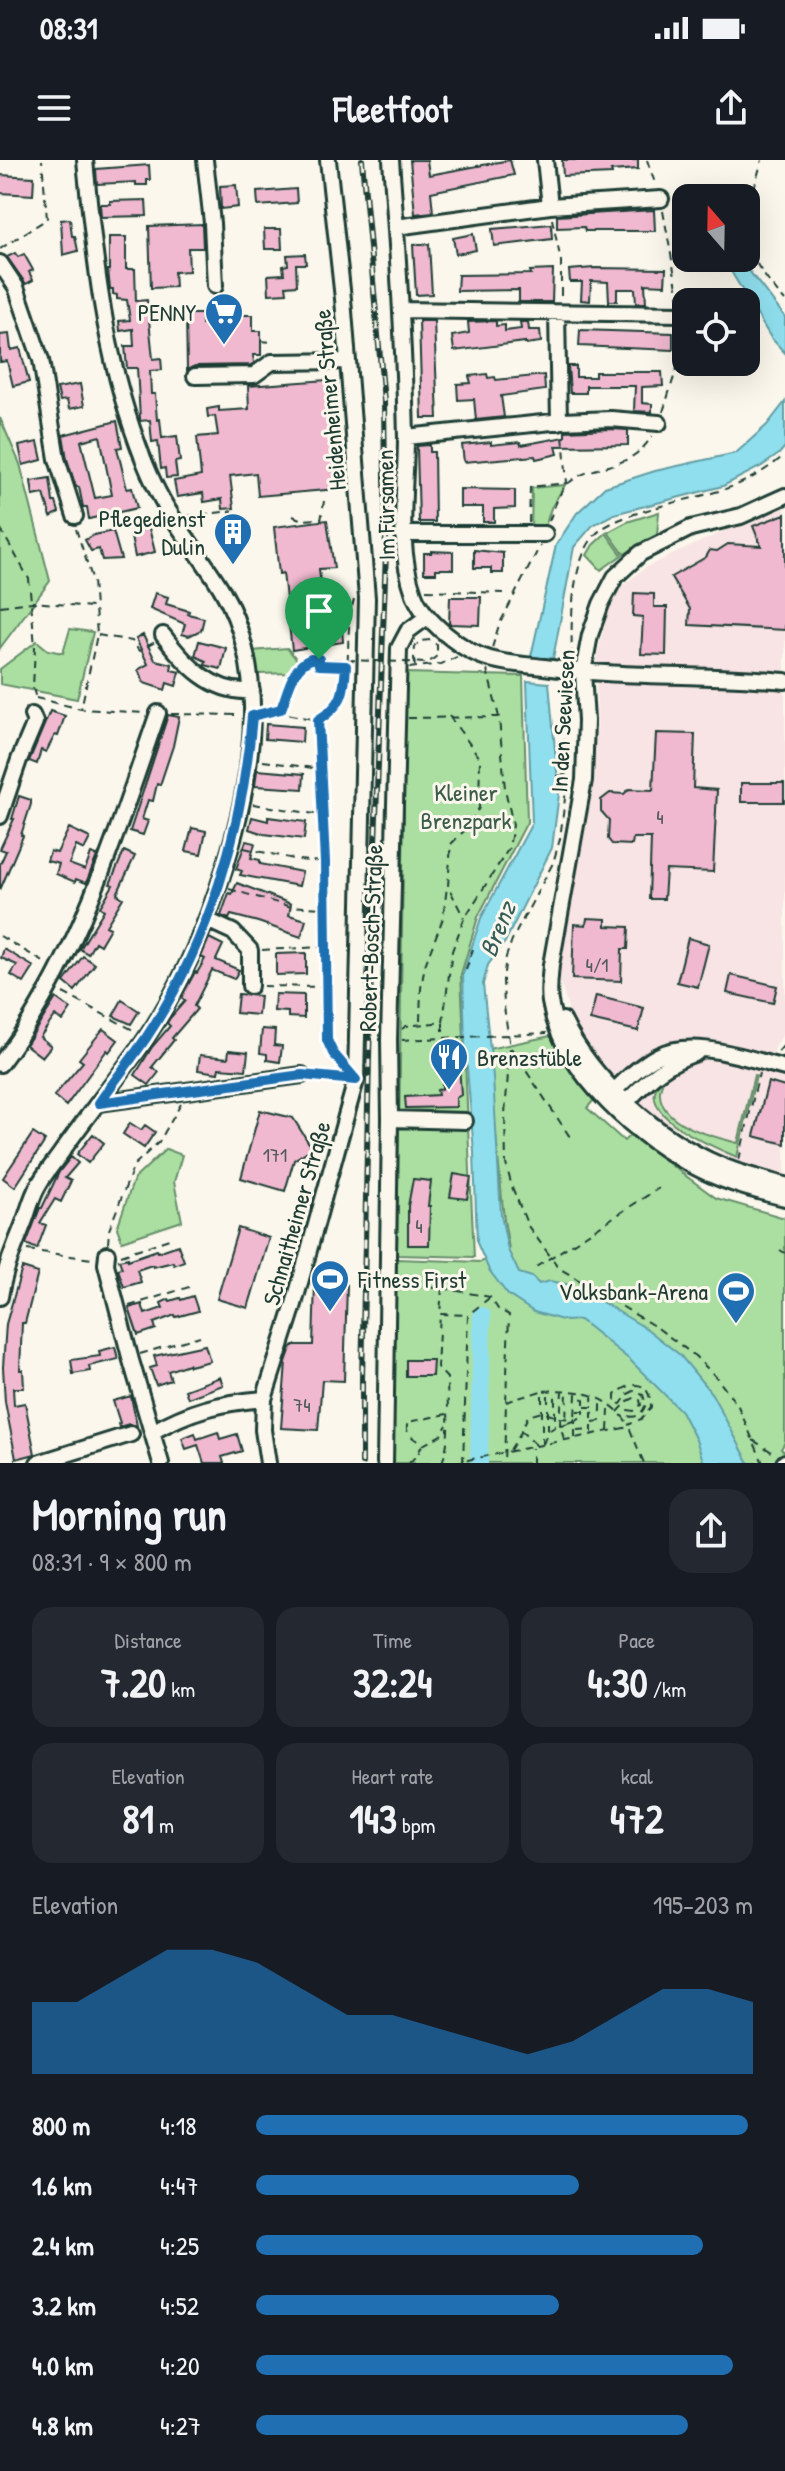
<!DOCTYPE html>
<html lang="en">
<head>
<meta charset="utf-8">
<style>
  :root { --surface:#171b24; --page:#242831; --text:#f1f3f6; --muted:#9ea1a6; --accent:#1f6fb2 }
  body { margin:0; font-family:"Patrick Hand",sans-serif; background:var(--page); color:var(--text); height:100vh; display:flex; flex-direction:column; font-size:30px; white-space:nowrap }
  * { box-sizing:border-box; margin:0 }
  p { font-size:26px; color:var(--muted) }
  .icon { flex:none; width:44px; height:44px; fill:none; stroke:currentColor; stroke-width:2; stroke-linecap:round; stroke-linejoin:round }
  .map { position:relative; height:1303px; overflow:hidden }
  .side { display:flex; flex-direction:column; background:var(--surface); flex:1 }
  .side>* { flex:none }
  .needle { width:52px; rotate:340deg }
  .controls { position:absolute; left:672px; top:24px; display:grid; gap:16px }
  .controls a { display:grid; place-items:center; width:88px; height:88px; border-radius:16px; background:var(--surface); box-shadow:0 8px 32px #0002; font-size:40px }
  .pin { position:absolute; display:grid; place-items:center; width:68px; height:68px; color:#fff; margin:-82px -34px; border-radius:50% 50% 50% 0; rotate:-45deg; box-shadow:0 0 8px #0007 }
  .pin .icon { rotate:45deg }
  .round { display:grid; place-items:center; flex:none; width:84px; height:84px; border-radius:24px; background:var(--page) }
  .headline { display:flex; align-items:center; justify-content:space-between; height:136px; padding:0 32px }
  h1 { font-size:44px; font-weight:800; line-height:60px }
  .stats { display:grid; grid-template-columns:repeat(3,1fr); gap:12px; height:136px; padding:8px 32px }
  .stats div { display:grid; align-content:center; border-radius:20px; background:var(--page); text-align:center }
  .stats b { font-size:40px; font-weight:800 }
  .stats small { font-size:22px; font-weight:400 }
  .stats p { font-size:22px }
  .chart { height:224px; padding:16px 32px }
  .chart p { display:flex; justify-content:space-between }
  .chart svg { width:100%; height:144px; margin-top:8px; fill:var(--accent); opacity:.7 }
  ul { padding:0 32px; list-style:none; font-size:26px }
  li { display:grid; grid-template-columns:128px 96px 1fr; align-items:center; height:60px }
  li i { height:20px; border-radius:10px; background:var(--accent) }
  .status { display:flex; justify-content:space-between; align-items:center; height:56px; padding:0 40px; background:var(--surface); direction:ltr }
  .status svg { height:22px; fill:currentColor }
  header { display:flex; justify-content:space-between; align-items:center; height:104px; padding:0 32px; background:var(--surface); font-size:36px; font-weight:800 }
  .map>svg:first-child { display:block }
</style>
</head>
<body>
<div class="status"><b>08:31</b><svg viewBox="0 0 49 12"><path d="M0 12V9h3v3zM5 12V6h3v6zM10 12V3h3v9zM15 12V0h3v12zM26 1h20v11H26zM47 4h2v5h-2z"/></svg></div>
<header><svg class="icon" aria-label="menu" viewBox="0 0 24 24"><path d="M4 6h16M4 12h16M4 18h16"/></svg>Fleetfoot<svg class="icon" aria-label="share" viewBox="0 0 24 24"><path d="M12 15V3M7 8l5-5 5 5M5 13v7h14v-7"/></svg></header>
<div class="map">
<svg width="785" height="1303" viewBox="0 0 785 1303">
  <rect width="100%" height="100%" fill="#fbf7ec"/>
  <filter id="ink" filterUnits="userSpaceOnUse"><feTurbulence type="fractalNoise" baseFrequency=".0125" numOctaves="2"/><feDisplacementMap in="SourceGraphic" scale="16" xChannelSelector="R" yChannelSelector="G"/><feConvolveMatrix kernelMatrix="1 2 1 2 8 2 1 2 1" color-interpolation-filters="sRGB"/></filter>
  <g filter="url(#ink)">
    <path fill="#f8e4e4" d="M785 343V871L774 889V904L785 907V1017L733 1000 635 945 591 899 572 860 557 812 597 569 596 501 608 451 621 427 646 407Z"/>
    <path fill="#abdfa1" stroke="#658e6a" stroke-width="2" d="M0 258 20 304 50 421 0 488Z
      M565 325 551 348 544 370H531L532 328Z
      M659 352 657 375 624 394 608 372 627 362Z
      M606 373 622 395 601 410 587 395 593 385Z
      M70 469 93 472 77 539 0 524V509L37 481 48 490 63 493Z
      M287 488 299 502 293 513 257 514 252 491Z
      M406 513 523 516 527 662 478 757 461 814 474 1097 397 1095Z
      M551 876 573 915 594 940 587 948 624 981 630 975 716 1038 785 1058V1282L781 1289 785 1292V1303H389V1176H394L397 1099 481 1102 509 1089 504 1060 488 889Z
      M754 915 756 916 737 997C712 986 625 952 665 916 663 921 659 929 660 934 661 965 715 977 738 983Z
      M166 989 182 995 174 1022 182 1061 122 1081 117 1068 134 1019Z"/>
    <path fill="#90dfee" stroke="#639ea4" stroke-width="2" d="M723 98H739L785 157V193L771 178Z
      M785 242V287L779 294 762 306 723 326 614 354 593 365 574 387 552 504 530 501 556 385 577 353 605 327 655 311 736 293 767 265Z
      M527 521 549 523 559 634 552 688 505 782 488 805 483 824 493 917 501 1055 508 1090 519 1113 532 1117 539 1124 550 1121 566 1124 582 1130 647 1169 680 1195 712 1234 749 1303H704L696 1280 681 1251 630 1200 580 1160 566 1161 534 1152 508 1135 489 1110 477 1083 474 992 465 884 463 814 481 758 532 663Z"/>
    <g fill="none" stroke-linecap="round" stroke-linejoin="round">
      <path stroke="#90dfee" stroke-width="18" d="M479 1303 482 1156"/>
    </g>
    <path fill="#f0b9d0" stroke="#1f3d34" stroke-width="2" fill-rule="evenodd" d="M410 0H427L429 15 510 0 514 15 431 32 433 52 415 54Z
      M562 0H638V9L611 11 612 14 563 16Z
      M149 5 150 20H147V25H136V22L97 24 96 9Z
      M0 15 34 17 33 35 0 33Z
      M236 25 238 47 221 49 220 26Z
      M296 29 297 43 258 46 257 32Z
      M146 40 147 56 101 57 100 44H110V41Z
      M654 50 655 71H585L584 67 557 68V56Z
      M70 59 72 76H75L78 91 63 95 61 60Z
      M202 64 203 88H188L189 111 174 112 175 127 151 128 149 66Z
      M551 64 552 79 494 86 492 69Z
      M264 69H281L282 89H265Z
      M473 74 476 90 456 94 453 78Z
      M109 77H126V109H135L136 141 147 140 153 199 161 198 162 210 150 211 151 234H155L157 260 160 259 162 278 177 276 180 301 175 302 177 317 166 318 165 308 161 309 158 281 152 282 150 260 140 261V258L137 208H127L125 186H134L133 169 120 171 119 161 130 160 127 140 117 139V135L113 134V129H110L108 110H109Z
      M429 84 432 134 416 135 413 85Z
      M15 93 18 97 24 94 33 110 29 112 33 120 26 124 7 97Z
      M305 94 306 104H296L297 125 286 126 287 133 269 134 268 115 284 114 283 106 288 105 287 95Z
      M594 108 666 109 665 125 645 124 646 143H636L635 129H617V141H609L608 122 591 121 590 141 581 140 582 122H570L569 110Z
      M553 110 552 142H519V130L457 131 458 115 531 114 530 111Z
      M186 154H202V164L221 163 220 155H253V171H261V195H253L254 203 251 205 195 206 187 210Z
      M419 161H434L438 258H422Z
      M496 161V166L505 165V171L521 169 520 162H528L529 170H540L541 182 525 184V182L454 191 452 176 469 173 468 162Z
      M580 170 673 173V190L579 186Z
      M9 174 11 190 20 188 29 222 13 226 7 201 0 202V175Z
      M568 206H576V217H595V212H662L663 226 642 227V243L652 244V252L634 251 635 226H586V233H570Z
      M487 214 488 218 495 217 496 220 544 215 545 230 501 236 504 257 476 260 474 239 458 240 457 224 471 223 469 216Z
      M327 220 337 329 258 336 256 313 230 316 234 348 223 349 222 339 204 342 203 333 177 337 174 321 201 316 197 277 218 275 215 256 208 257 207 249 219 247V251L249 249 248 226Z
      M80 224 84 246 69 249 67 240 60 241 57 228Z
      M117 261 122 287 117 288 127 329 132 328 137 348 89 359 87 347H83L79 327H76L67 299 63 275ZM100 276 112 335 95 338 81 281Z
      M611 269 628 270V285L556 286 558 294 536 299 535 296 464 302 462 285 491 282V285L520 282 521 285 565 277V271Z
      M38 282 42 300 23 305 19 286Z
      M430 285V292H434L435 362H419L417 286Z
      M50 318 53 342H56L59 352 51 357 44 334 33 336 31 321Z
      M460 329 515 330V348L494 349V362H483V347H460Z
      M785 354V470L689 465 690 449 671 417 706 397 710 390 717 391 728 384 761 386 753 366Z
      M327 360 334 408 319 409 323 442 340 441 343 482 292 490 283 413 279 414 274 367Z
      M149 368 155 392 135 397 130 372Z
      M113 371 121 399 102 400 99 389 91 391 85 380 94 375Z
      M474 390 503 393V413H491V408H474Z
      M431 391 453 392V409H436V413H424V393H431Z
      M155 433 168 437 166 444 189 451 188 454 204 458 201 470 189 476 182 474 185 464 150 449Z
      M634 433 654 434V447H667L666 495 641 494 643 457 633 456Z
      M450 437H481L480 465 449 464Z
      M143 475 155 500 172 504 171 510 180 512 176 526 167 523 165 530 144 523 138 510 148 504 136 479Z
      M199 481 226 488 221 509 205 505 206 501 195 496Z
      M50 551 65 556 58 576 55 575 46 592 41 590 37 604 29 601Z
      M168 555 179 557 173 586 160 625 157 624 153 641 148 640 142 659 148 661 143 675 130 671Z
      M266 564 303 567 302 582 265 579Z
      M656 573 695 574 693 628 717 630 713 712 666 710 664 739H649L651 678H633L632 685 612 684 608 679 609 660 601 651V640L610 633 624 634 629 629 653 630Z
      M257 610 304 614 303 629 255 626Z
      M741 623H784V642H741Z
      M19 636 31 640V644L21 675 23 676 0 730V704L6 691 0 689 14 659H12Z
      M252 657 268 661V657L306 662 304 679 264 674 249 669Z
      M69 668 90 678 84 690 76 686 69 704 85 710 91 694 97 696 86 723 76 719 75 722 56 714 59 704 47 701 50 691 57 693Z
      M192 668 206 671 201 694 186 691Z
      M246 681 255 683 251 698 260 700V704L302 712 299 726 240 715 242 711 236 709Z
      M124 691 135 696 117 734 123 738 106 766 110 768 100 785 95 782 88 794 80 789 104 750 100 747 113 725 110 724Z
      M237 723 291 744 289 755 306 760 301 777 258 762 231 755 229 759 221 756 229 733 232 734Z
      M587 758 606 759V766L629 767 628 789H622L621 821 572 819 574 764 586 765Z
      M209 778 223 785 216 800 239 810 234 819 212 810 194 846 197 849 172 878 174 880 152 907 159 912 149 925 135 915 152 887 170 866 167 863 170 858 185 841 181 838 195 812 197 813 205 799 201 797Z
      M688 778 709 784 698 827 677 822Z
      M4 789 34 807 24 823 11 815 17 805 1 798Z
      M306 793V814L276 815V794Z
      M83 796 95 804 75 831 64 822Z
      M731 815 777 826 773 843 727 833Z
      M238 834 260 836 258 855 236 853Z
      M275 834 304 835V858L288 857V852L274 851Z
      M596 836 644 848 638 871 590 860Z
      M56 838 71 849 63 861 55 856 40 877 51 886 42 897 26 885Z
      M122 840 139 851 131 864 113 856Z
      M103 869 118 880 109 892 107 890 66 946 54 936 83 902 79 899Z
      M262 869 275 870 274 885 282 886 280 902 267 900V894L260 893Z
      M229 890 248 892 246 910 219 908 218 913 198 910 200 895 228 898Z
      M459 904 461 935 456 938V947L406 948 405 937 438 935 437 930 442 929V924L444 923 443 905Z
      M768 922 785 927V984L754 976Z
      M260 950 293 958 312 988 294 1000 285 1031 241 1018Z
      M130 963 141 970 145 965 155 972 144 988 123 974Z
      M33 973 45 981 15 1027 3 1018Z
      M93 974 104 983 88 1003 77 994Z
      M71 997 78 1003 65 1018 71 1021 61 1042 55 1039 40 1063 46 1065 37 1089 26 1084 40 1048H42L59 1012Z
      M454 1014 471 1017 467 1039 450 1037Z
      M413 1019 431 1021 428 1046H430L429 1085H408V1046Z
      M238 1068 269 1078 248 1148 217 1139Z
      M178 1085 184 1101 174 1105 173 1102 153 1107 152 1105 137 1110 141 1122 124 1127 118 1109 122 1108 119 1100 128 1098V1100L157 1090 158 1092Z
      M22 1108 38 1113 25 1163H22L20 1210H23L24 1228H13L14 1245 25 1243 35 1294 16 1299 5 1242 3 1207 6 1164Z
      M315 1123 347 1125 344 1221 322 1220 318 1270 281 1268 286 1202 291 1188 294 1185H313Z
      M193 1136 198 1151 176 1157 175 1155 154 1163 156 1169 138 1175 129 1148 142 1144 145 1154 163 1148 161 1143 169 1139 170 1141 180 1138 181 1140Z
      M205 1185 210 1201 189 1206 188 1204 168 1211 171 1220 156 1225 150 1208 157 1206 154 1196Z
      M115 1187 118 1199 89 1206 90 1211 73 1214 71 1200 100 1196 99 1191Z
      M406 1200H433L432 1216H406Z
      M220 1217 223 1225 188 1238 185 1230Z
      M131 1236 137 1266 129 1264 119 1267 118 1264 120 1263 113 1241Z
      M218 1272 220 1279 237 1274 242 1291 222 1297 224 1303H204L198 1285 186 1289 182 1278 195 1273 197 1279Z"/>
    <g fill="none" stroke-linecap="round" stroke-linejoin="round">
      <g stroke="#1f3d34" stroke-width="20">
        <path id="minor" d="M205 0 212 63 215 126
          M391 0C398 93 404 185 406 278 406 329 396 385 414 434 423 460 463 492 490 499 507 504 526 505 544 507 623 518 705 514 785 521
          M545 0 550 46
          M396 67 550 46 661 39
          M0 103 16 127 41 200 57 299 75 356
          M402 150 682 154
          M557 153 559 262
          M195 216 254 215 272 202 346 201
          M406 277 562 261 611 259 659 263
          M785 336 741 356 691 368 641 393 615 417 601 444 590 475 583 512 586 561 584 620 551 805C550 818 548 830 550 842 562 914 641 981 703 1011 729 1024 757 1031 785 1038
          M404 374H545
          M163 475C185 504 212 534 252 531
          M0 656 19 600 35 562 32 555
          M207 760 233 772 250 790V826
          M563 860C592 921 659 979 720 1005 740 1014 763 1019 785 1025
          M0 904C78 802 116 673 158 553
          M609 936C623 922 639 906 657 896 693 877 748 899 785 908
          M99 943 302 915
          M620 948C647 922 660 905 696 893
          M390 959 465 961
          M107 1094 106 1104 130 1197 161 1303
          M0 1137C4 1110 15 1086 25 1060 29 1049 32 1036 38 1026 45 1013 55 1002 63 990 89 953 118 918 144 881 201 798 251 656 252 555 253 514 243 465 222 430 206 403 186 379 170 353 157 333 146 307 138 285 104 194 94 96 85 0
          M152 1272C191 1250 219 1243 264 1239
          M38 1303 131 1274
          M268 1303 263 1270 264 1239 293 1148 356 920 367 438 343 139 328 0
          M385 1303 390 959 389 880 399 488 408 471 427 457
          M784 1303 785 1302"/>
      </g>
      <path stroke="#1f3d34" stroke-width="2" stroke-dasharray="8 6" stroke-linecap="butt" d="M647 0 656 26
        M663 51 680 143
        M746 57 762 0
        M552 59 561 101V139
        M746 78C752 102 769 123 785 141
        M0 89 47 59 42 0
        M261 181 272 182
        M663 252 679 201 683 166
        M187 356 233 351
        M293 356 302 360 321 359
        M321 361 324 341
        M549 361C554 349 559 330 570 322 596 301 629 313 652 276
        M529 363 530 327 567 323 563 274
        M0 368 29 419 35 486 33 528 36 539
        M76 369 93 421 97 475 81 549
        M426 430 504 433
        M0 446 32 442 93 447
        M98 475 132 481 139 491 155 482
        M492 488 499 465 540 386
        M414 498 415 507
        M572 498C571 463 570 402 596 374 615 353 691 340 722 330 746 323 765 311 785 295
        M409 508 441 504 457 497
        M570 524 564 566 566 630 560 679 553 703 512 780 506 797 503 820 504 847 510 887 505 954 506 1004 512 1027 528 1066 559 1108 659 1169 695 1196 716 1217 738 1246 763 1303
        M36 538 81 549 145 553
        M281 549C289 529 293 499 319 499V505L345 506
        M263 553 281 549 291 555 318 560C362 533 340 483 354 440
        M171 554 241 555
        M449 556 480 598 479 648 465 670 451 684 448 726 464 758
        M408 558 498 557
        M318 561 325 702 326 868C328 885 333 894 343 906
        M263 601 320 609
        M557 616 565 615
        M253 644 321 655
        M244 688 298 700 324 702
        M229 729 288 746 324 748
        M0 776 47 804
        M262 790 323 787
        M466 810 474 786
        M263 826 325 827
        M63 833 135 871
        M420 861 421 828 425 805 443 758 447 727
        M443 863V877
        M402 869 406 866 443 862 452 791 464 759 509 688 513 665 505 629 499 557 487 510
        M402 880 547 873
        M511 888 570 977
        M778 892 785 884
        M313 916 343 919
        M739 1000 759 913
        M108 1084 109 1070 134 1005 159 982 181 944
        M27 1090 92 1099
        M780 1090 785 1093
        M121 1095 169 1079
        M536 1107 659 1028
        M399 1127 442 1128 440 1154
        M442 1128 490 1137 498 1149 509 1155 504 1303
        M129 1146 189 1127
        M140 1194 200 1176
        M506 1242 541 1231
        M585 1247H593L592 1237
        M577 1251H584V1239L577 1238
        M618 1252 628 1241 636 1237 640 1240 641 1245 634 1251 628 1250V1256C638 1259 643 1252 646 1244L643 1235 634 1231 628 1234 621 1244 615 1243V1235C632 1220 650 1220 651 1247L641 1259 628 1265
        M593 1262 607 1260
        M567 1263 575 1261 576 1233
        M560 1265 562 1231
        M550 1270 555 1267V1231
        M577 1270 591 1269
        M608 1271 609 1250
        M592 1273V1253L601 1251V1239
        M575 1277V1261L584 1255V1251
        M564 1279 560 1265 566 1264 567 1231
        M753 1280 775 1294
        M543 1284 548 1271V1231
        M423 1285 441 1275 447 1265
        M536 1285 521 1271 528 1256 542 1252 560 1258 575 1259
        M542 1285V1231C576 1228 611 1234 629 1266
        M510 1290 521 1272
        M409 1303 418 1294 422 1285C415 1277 403 1275 408 1262L447 1254
        M442 1303C452 1276 447 1246 447 1218L437 1207 440 1154 468 1155
        M453 1303 629 1267 644 1303
        M463 1303 468 1155 493 1135
        M532 1303V1288"/>
      <use href="#minor" stroke="#fbf7ec" stroke-width="14"/>
      <g stroke="#1f3d34" stroke-width="6">
        <path id="rail" d="M362 0 384 241 386 392 372 762 362 1220V1303"/>
      </g>
      <use href="#rail" stroke="#fbf7ec" stroke-width="3" stroke-dasharray="9" stroke-linecap="butt"/>
      <path stroke="#1f3d34" stroke-width="2" stroke-dasharray="8 6" stroke-linecap="butt" d="M319 499 428 503 437 496V485L431 480 420 481 415 487 414 498"/>
    </g>
  </g>
  <g fill="none" stroke-linecap="round" stroke-linejoin="round" filter="url(#ink)">
    <g stroke="#fff" stroke-width="16">
      <path id="route" d="M311 499H319V505L346 506C344 533 343 545 318 560L325 702 327 880 333 893 356 920 302 915 99 943C114 921 131 900 146 878 209 783 243 669 252 556L281 549C288 532 292 506 311 499Z"/>
    </g>
    <use href="#route" stroke="#1f6fb2" stroke-width="10"/>
  </g>
  <defs>
    <g id="supermarket-pin" transform="scale(2)"><path d="M0 17L-7.5 6A9.5 9.5 0 1 1 7.5 6Z" fill="#1f6fb2" stroke="#fbf7ec"/><path d="M-6-5.5h2.5l.6 2H6L4.5 2H-2.5L-4.4-4H-6ZM-1.5 3.2a1.3 1.3 0 1 0 .1 0ZM3 3.2a1.3 1.3 0 1 0 .1 0Z" fill="#fff"/></g>
    <g id="building-pin" transform="scale(2)"><path d="M0 17L-7.5 6A9.5 9.5 0 1 1 7.5 6Z" fill="#1f6fb2" stroke="#fbf7ec"/><path d="M-4-6H4V6H1V3H-1V6H-4ZM-2.5-4.3h1.7v1.8h-1.7ZM.8-4.3h1.7v1.8H.8ZM-2.5-1h1.7V.8h-1.7ZM.8-1h1.7V.8H.8Z" fill="#fff"/></g>
    <g id="restaurant-pin" transform="scale(2)"><path d="M0 17L-7.5 6A9.5 9.5 0 1 1 7.5 6Z" fill="#1f6fb2" stroke="#fbf7ec"/><path d="M-5-6h1v4h1v-4h1v4h1v-4h1v5L-1.5 .5V6h-2V.5L-5-1ZM5-6V6H3V1.5H1.5Q1.5-4 5-6Z" fill="#fff"/></g>
    <g id="stadium-pin" transform="scale(2)"><path d="M0 17L-7.5 6A9.5 9.5 0 1 1 7.5 6Z" fill="#1f6fb2" stroke="#fbf7ec"/><path d="M0-5a6.5 5 0 1 0 0 10a6.5 5 0 1 0 0-10ZM-3.5-1.8h7v3.6h-7Z" fill="#fff"/></g>
  </defs>
  <g fill-rule="evenodd">
    <use href="#supermarket-pin" x="224" y="152"/>
    <use href="#building-pin" x="233" y="372"/>
    <use href="#restaurant-pin" x="449" y="897"/>
    <use href="#stadium-pin" x="330" y="1119"/>
    <use href="#stadium-pin" x="736" y="1131"/>
  </g>
  <g text-anchor="middle" dominant-baseline="central" stroke-width="6" stroke-linejoin="round" paint-order="stroke">
    <g font-size="20" fill="#535c5b">
      <text x="660" y="656">4</text>
      <text x="597" y="804">4/1</text>
      <text x="275" y="994">171</text>
      <text x="419" y="1065">4</text>
      <text x="302" y="1244">74</text>
    </g>
    <g font-size="24" fill="#1f3d34" stroke="#fbf7ec" text-anchor="end">
      <text x="196" y="152">PENNY</text>
      <text x="205" y="358">Pflegedienst<tspan x="205" dy="28">Dulin</tspan></text>
      <text x="477" y="897" text-anchor="start">Brenzstüble</text>
      <text x="358" y="1119" text-anchor="start">Fitness First</text>
      <text x="708" y="1131">Volksbank-Arena</text>
    </g>
    <g font-size="24" fill="#1f3d34" stroke="#fbf7ec">
      <text transform="translate(329 240) rotate(-95)">Heidenheimer Straße</text>
      <text transform="translate(385 345) rotate(-91)">Im Fürsamen</text>
      <text transform="translate(562 561) rotate(-87)">In den Seewiesen</text>
      <text transform="translate(370 778) rotate(-88)">Robert-Bosch-Straße</text>
      <text transform="translate(296 1053) rotate(-74)">Schnaitheimer Straße</text>
    </g>
    <g font-size="24" fill="#3b5d4a" stroke="#fbf7ec">
      <text x="466" y="632">Kleiner<tspan x="466" dy="28">Brenzpark</tspan></text>
    </g>
    <g font-size="26" font-style="italic" fill="#365d59" stroke="#fbf7ec">
      <text transform="translate(497 769) rotate(-68)">Brenz</text>
    </g>
  </g>
</svg>
<div class="controls">
<a><svg class="needle" viewBox="-14 -14 28 28"><path d="M0-13l5 13h-10z" fill="#e53935"/><path d="M0 13l5-13h-10z" fill="#9ea1a6"/></svg></a>
<a><svg class="icon" aria-label="locate" viewBox="0 0 24 24"><circle cx="12" cy="12" r="6"/><path d="M12 2v4M12 18v4M2 12h4M18 12h4"/></svg></a>
</div>
<div class="pin" style="left:319px;top:499px;background:#1e9e55"><svg class="icon" aria-label="arrive" viewBox="0 0 24 24"><path d="M6 21V4h12l-3 4 3 4H6"/></svg></div>
</div>
<section class="side">
<div class="headline"><div><h1>Morning run</h1><p>08:31 · 9 × 800 m</p></div><a class="round"><svg class="icon" aria-label="share" viewBox="0 0 24 24"><path d="M12 15V3M7 8l5-5 5 5M5 13v7h14v-7"/></svg></a></div>
<div class="stats">
<div><p>Distance</p><b>7.20<small> km</small></b></div>
<div><p>Time</p><b>32:24</b></div>
<div><p>Pace</p><b>4:30<small> /km</small></b></div>
</div>
<div class="stats">
<div><p>Elevation</p><b>81<small> m</small></b></div>
<div><p>Heart rate</p><b>143<small> bpm</small></b></div>
<div><p>kcal</p><b>472</b></div>
</div>
<div class="chart"><p><span>Elevation</span>195–203 m</p>
<svg viewBox="0 0 160 44" preserveAspectRatio="none"><path d="M0 44V22L10 22L20 14L30 6L40 6L50 10L60 18L70 26L80 26L90 30L100 34L110 38L120 34L130 26L140 18L150 18L160 22V44z"/></svg>
</div>
<ul>
<li><b>800 m</b>4:18<i style="width:99%"></i></li>
<li><b>1.6 km</b>4:47<i style="width:65%"></i></li>
<li><b>2.4 km</b>4:25<i style="width:90%"></i></li>
<li><b>3.2 km</b>4:52<i style="width:61%"></i></li>
<li><b>4.0 km</b>4:20<i style="width:96%"></i></li>
<li><b>4.8 km</b>4:27<i style="width:87%"></i></li>
</ul>
</section>
</body>
</html>
